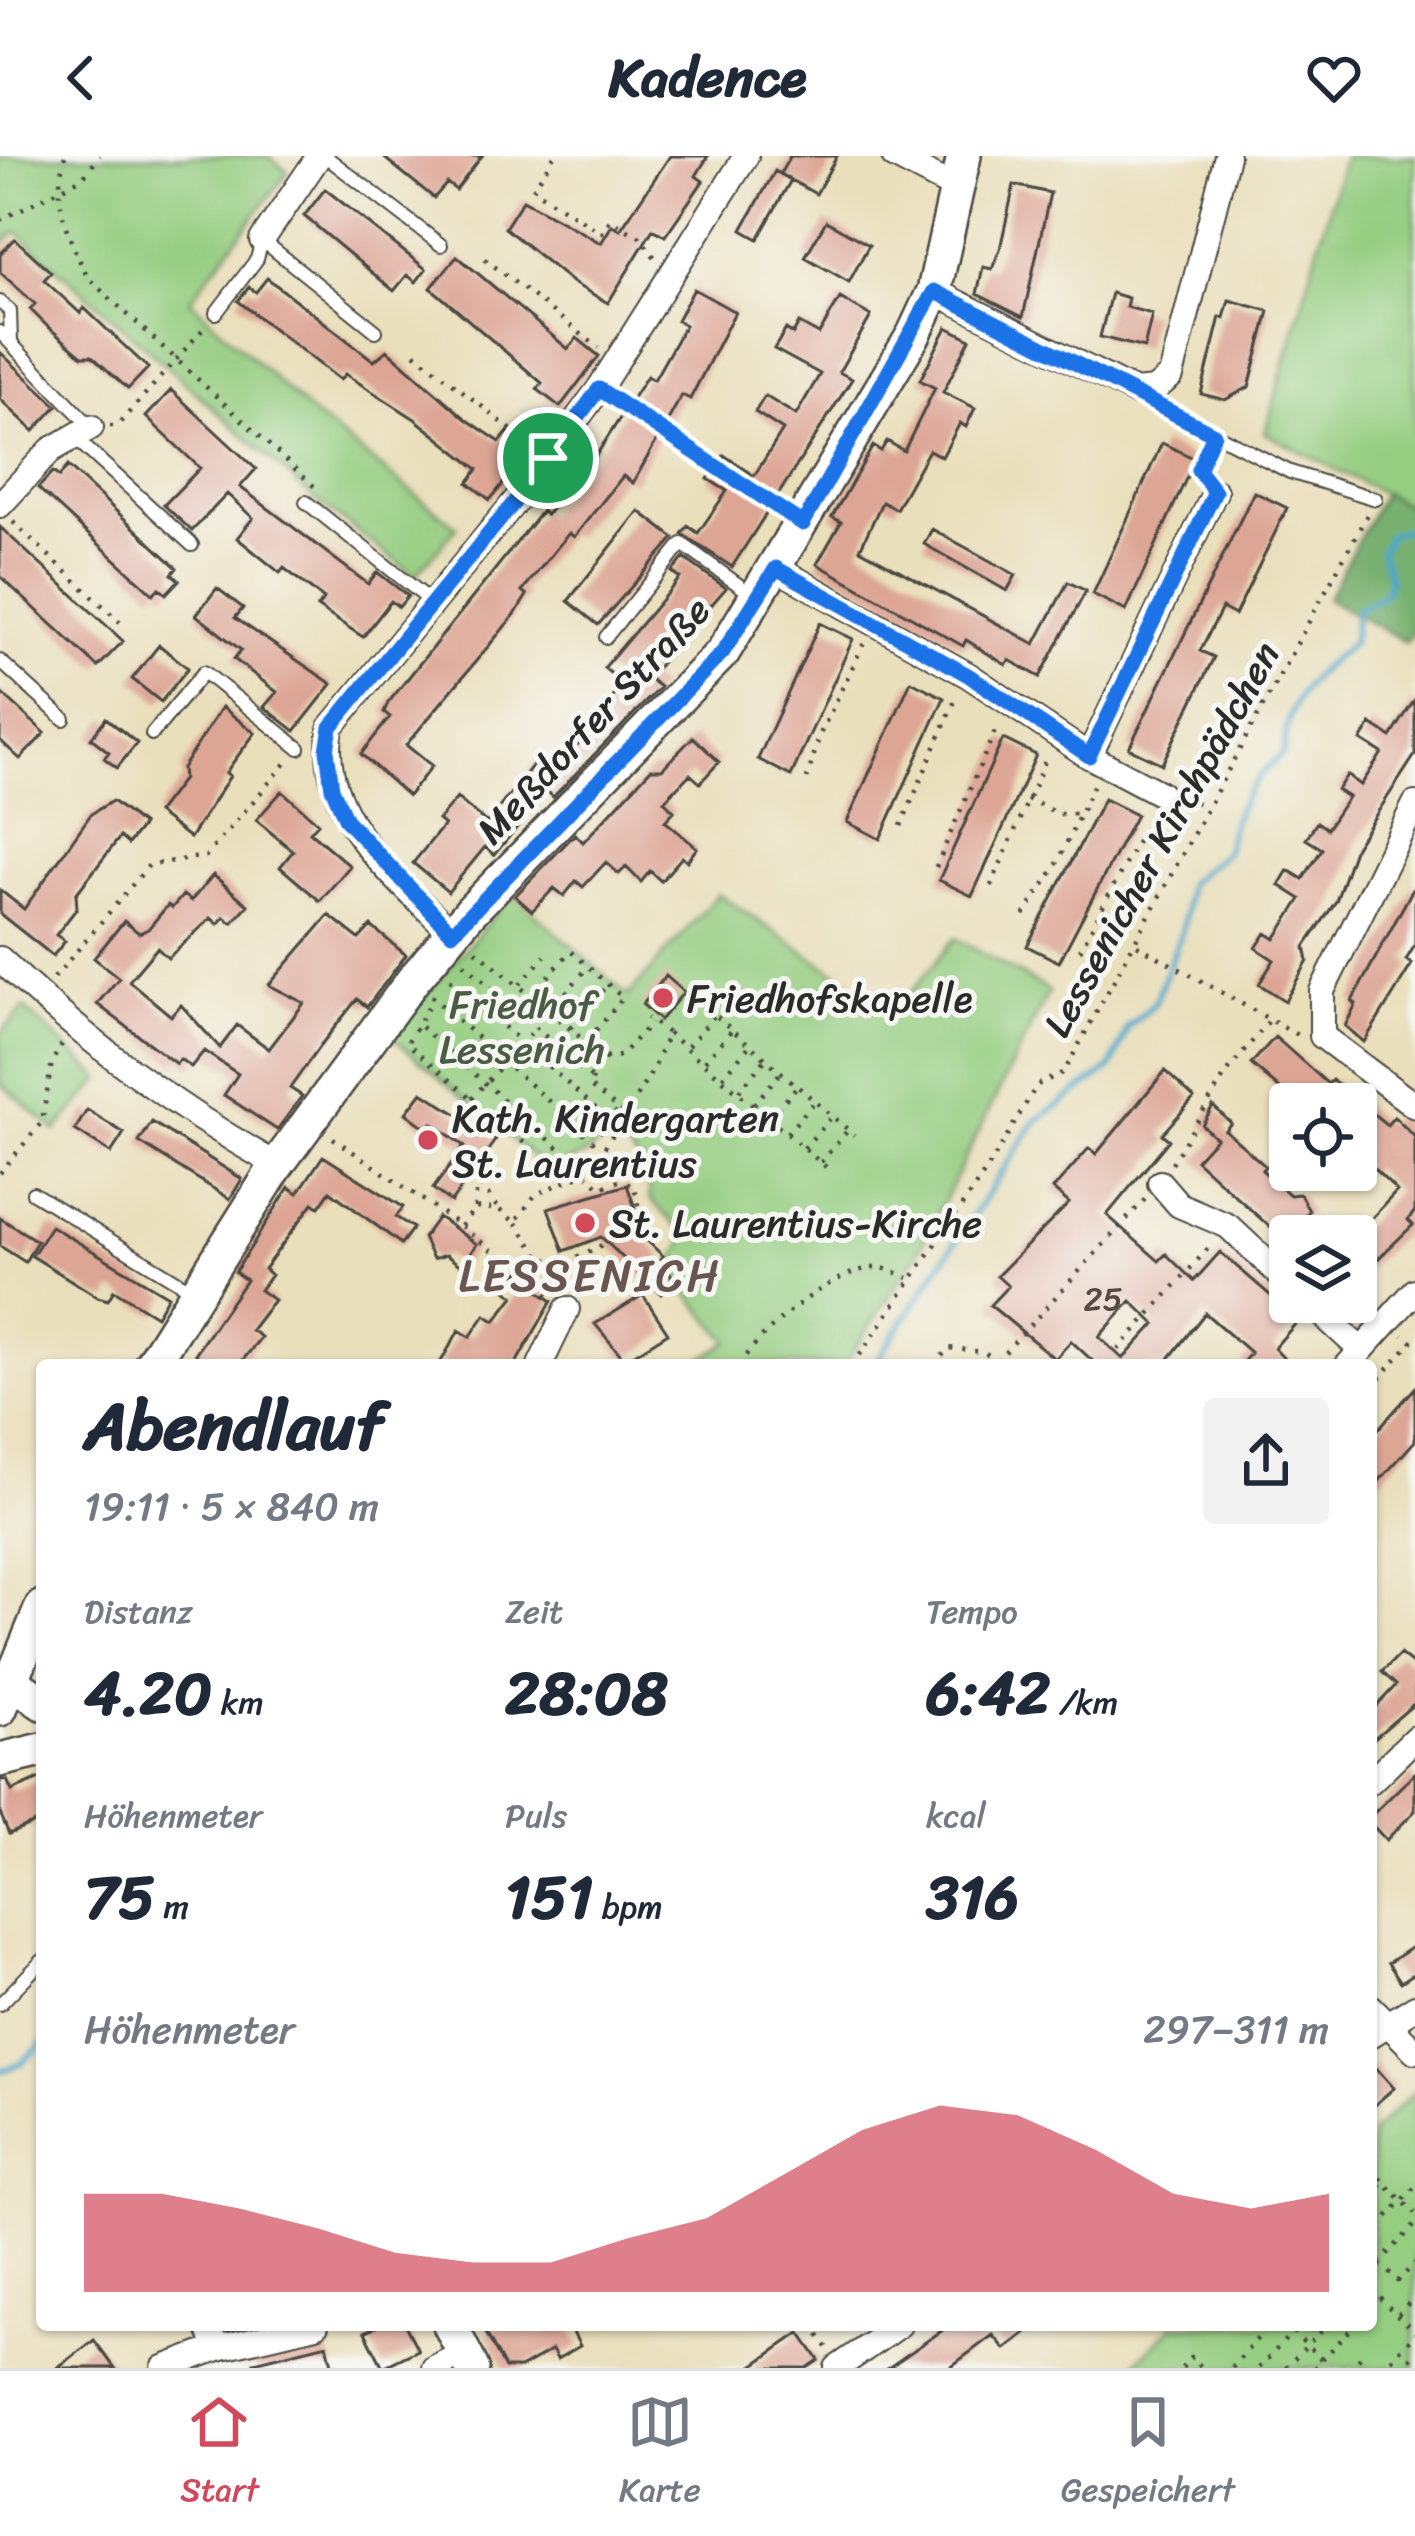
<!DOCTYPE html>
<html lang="de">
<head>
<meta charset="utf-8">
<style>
  :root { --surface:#fff; --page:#f2f2f3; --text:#1f2937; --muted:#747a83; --line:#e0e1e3; --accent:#d1495b }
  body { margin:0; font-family:Sriracha,sans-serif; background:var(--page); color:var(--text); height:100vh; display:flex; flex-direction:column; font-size:45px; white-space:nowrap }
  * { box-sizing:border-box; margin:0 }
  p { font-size:39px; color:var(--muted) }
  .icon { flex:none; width:66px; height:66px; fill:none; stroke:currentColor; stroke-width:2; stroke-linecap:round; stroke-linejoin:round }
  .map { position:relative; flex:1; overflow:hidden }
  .side { position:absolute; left:36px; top:1203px; width:1341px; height:972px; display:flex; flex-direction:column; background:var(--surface); border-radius:12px; box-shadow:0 3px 9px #0004 }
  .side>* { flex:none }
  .buttons { position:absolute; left:1269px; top:927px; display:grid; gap:24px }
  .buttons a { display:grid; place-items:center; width:108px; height:108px; border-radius:12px; background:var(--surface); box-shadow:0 3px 9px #0004; font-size:60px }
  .pin { position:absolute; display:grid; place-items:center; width:102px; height:102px; color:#fff; margin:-51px; border:6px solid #fff; border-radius:50%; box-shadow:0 3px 12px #0007 }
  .round { display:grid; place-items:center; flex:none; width:126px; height:126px; border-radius:12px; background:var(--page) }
  .summary { display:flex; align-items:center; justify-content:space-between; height:204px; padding:0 48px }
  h1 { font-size:66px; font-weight:800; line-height:90px }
  .figures { display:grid; grid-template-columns:repeat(3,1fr); gap:18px; height:204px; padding:12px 48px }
  .figures div { display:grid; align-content:center }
  .figures b { font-size:60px; font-weight:800 }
  .figures small { font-size:33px; font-weight:400 }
  .figures p { font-size:33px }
  .chart { height:336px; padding:24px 48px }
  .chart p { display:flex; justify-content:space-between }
  .chart svg { width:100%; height:216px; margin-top:12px; fill:var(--accent); opacity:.7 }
  header { display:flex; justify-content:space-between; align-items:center; height:156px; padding:0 48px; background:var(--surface); font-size:54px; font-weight:800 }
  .tab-bar { display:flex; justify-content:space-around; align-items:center; height:168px; border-top:3px solid var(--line); background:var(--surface); font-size:33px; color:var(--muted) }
  .tab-bar a { display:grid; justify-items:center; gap:6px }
  .tab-bar .active { color:var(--accent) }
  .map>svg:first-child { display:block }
</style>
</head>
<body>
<header><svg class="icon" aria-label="back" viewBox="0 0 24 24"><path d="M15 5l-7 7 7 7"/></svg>Kadence<svg class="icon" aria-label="heart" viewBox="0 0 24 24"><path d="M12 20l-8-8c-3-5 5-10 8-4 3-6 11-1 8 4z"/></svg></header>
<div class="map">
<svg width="1415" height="2212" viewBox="0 0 1415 2212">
  <rect width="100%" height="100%" fill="#f6f6f2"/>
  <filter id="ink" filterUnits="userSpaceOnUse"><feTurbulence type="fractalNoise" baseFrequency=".00833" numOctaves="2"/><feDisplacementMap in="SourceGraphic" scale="24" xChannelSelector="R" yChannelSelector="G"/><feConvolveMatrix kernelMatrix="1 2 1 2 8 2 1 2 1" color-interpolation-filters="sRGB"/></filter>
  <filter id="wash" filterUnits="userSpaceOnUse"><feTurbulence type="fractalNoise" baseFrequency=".004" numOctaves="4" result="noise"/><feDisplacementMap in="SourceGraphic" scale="48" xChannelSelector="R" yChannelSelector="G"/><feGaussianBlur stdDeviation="2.7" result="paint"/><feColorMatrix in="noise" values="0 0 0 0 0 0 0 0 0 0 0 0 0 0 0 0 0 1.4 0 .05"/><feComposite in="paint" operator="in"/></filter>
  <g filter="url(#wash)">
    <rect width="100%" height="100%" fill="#eadfbb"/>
    <path fill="#95cd81" stroke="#607c56" stroke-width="3" d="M0 0H268L288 16 190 144 312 258 457 371 415 420 317 345 16 75 0 91Z
      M1344 0H1415V354L1265 277Z
      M513 738 628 840 718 738 895 856 955 782 1049 835 917 1098 844 1209H693L729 1185 667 1114 687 1081 650 1043 648 1014 610 975 589 997 549 1015 390 879Z
      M24 852 101 923 56 975 0 927V878Z
      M1415 1935V2212H1130L1174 2169H1371V1977Z"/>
    <path fill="#78b06f" stroke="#526e4d" stroke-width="3" d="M1383 337 1415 354V472L1406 486 1327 443Z"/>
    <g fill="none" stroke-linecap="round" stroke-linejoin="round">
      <path stroke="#4ba7c9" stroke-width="6" d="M874 1209 1035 966 1111 912 1128 871 1155 847 1183 772 1188 727 1226 696C1233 653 1250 624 1284 597 1286 543 1310 519 1352 488L1356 455 1385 437 1390 424 1381 396 1389 379 1415 371
        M0 1915 21 1908 42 1888"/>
    </g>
    <g id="blocks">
      <path fill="#dda594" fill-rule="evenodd" d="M382 0H482L456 34 447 27 434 42Z
        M670 0H708L696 20 703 25 665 80 653 73 608 147 573 127 505 72 523 44 601 87 612 69 620 74Z
        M790 0H837L816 38 780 18Z
        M775 15 791 24 758 83 742 74Z
        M1014 29 1050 37 1023 161 977 138 983 111 992 113 1000 93Z
        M325 33 426 113 416 126 407 119 394 135 304 60Z
        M826 65 869 89 849 126 805 101Z
        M15 83 51 116 44 124 80 157 84 152 148 212 128 233 92 200H82L48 171 30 153 35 148 0 116V98Z
        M457 100 568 193 577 182 599 200 560 251 537 233 542 227 431 132Z
        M267 122 374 205 387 194 466 263 500 286 508 276 530 294 490 344 468 327 478 313 415 263 345 218 340 224 238 145 249 131 256 136Z
        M694 133 735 156 690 243 682 239 633 327 623 320 574 381 569 377 522 435 527 439 516 457 406 589 432 610 408 640 361 598 390 561 384 556 388 547 542 355 546 359 595 301 647 220 654 224 685 169 677 164Z
        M1111 137 1128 142 1126 151 1152 158 1144 192 1100 181Z
        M840 142 871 160 839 216 852 223 732 411 682 378 688 370 698 377 727 335 708 323 724 299 754 320 783 274 755 256 765 240 796 259 820 218 774 193 786 173 793 178 799 167 819 178Z
        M1229 144 1269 155 1249 231 1225 244 1201 238 1220 161 1224 162Z
        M947 171 970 183 943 236 975 252 966 271 960 267 942 301 929 294 896 353 882 346 860 393 1035 488 1068 426 1086 435 1040 521 1009 504 1006 509 966 484 963 490 817 408 841 366 832 361 873 290 881 295 887 285 904 295 935 232 920 224Z
        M0 196 57 250 34 275 0 243Z
        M171 234 256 313 240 331 368 428 377 416 408 440 399 451 391 445 363 481 317 451 324 443 303 427 284 412 280 417 237 382 253 362 227 338 192 375 164 349 200 312 146 261Z
        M1162 287 1195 303 1126 455 1093 438Z
        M68 310 177 412 172 418 179 424 166 438 159 432 153 438 38 332 53 316 59 321Z
        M1254 336 1287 352 1235 459 1222 452 1200 495 1214 501 1162 608 1129 592Z
        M639 355 674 382 598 469 568 445Z
        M0 371 123 485 98 511 0 420Z
        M932 373 1016 419 1007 435 924 388Z
        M684 402 726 432 648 522 660 531 553 641 547 635 494 699 485 691 448 736 413 707 444 669 438 664 457 642 487 667 536 605 546 615 554 606 558 609 601 566 596 562 624 528 604 512 680 422 672 416Z
        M217 432 243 452 235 462 332 528 295 575 264 551 277 536 234 503 241 494 196 459Z
        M820 467 853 483 791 620 758 603Z
        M159 489 188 512 161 546 132 523Z
        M911 525 944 542 880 683 847 666Z
        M0 536 45 577 20 603 0 584Z
        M1415 543V599L1355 691 1336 745 1305 791 1308 805 1285 845 1259 828 1274 804 1256 792 1266 777 1275 783 1301 743 1279 729 1288 714 1303 723 1322 693 1306 683 1317 666 1327 673 1348 641 1337 634 1347 619 1361 629 1382 597 1361 584 1371 568 1391 581Z
        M222 551 255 577 231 609 226 617 230 620 190 682 157 657 183 623 182 612Z
        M106 562 137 587 117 612 104 602 109 596 91 582Z
        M693 581 719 606 700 627 690 618 664 645 674 655 665 665 697 692 687 705 682 701 661 725 650 715 641 726 626 711 619 718 606 706 583 731 576 725 564 740 554 732 532 755 515 740 575 678 583 686 651 613H662Z
        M1003 583 1036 599 972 740 939 724Z
        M282 635 318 667 310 676 350 710 320 745 280 711 293 695 256 664Z
        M1104 643 1136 659 1059 806 1027 790Z
        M112 645 143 669 128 688 120 681 76 738 77 752 56 779 65 785 53 800 0 758V734L24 753 91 658Z
        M213 719 248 749 232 767 224 761 218 768 211 762 168 802 157 792 129 825 171 860 181 849 220 892 237 869 269 893 304 847 269 829 329 759 359 783 371 770 406 799 367 851 357 843 320 890 290 932 302 940 277 974 224 939 238 918 204 895 191 911 180 903 176 908 97 848 119 822 94 802 124 765 139 777 148 773 168 749 172 752 183 739 191 745Z
        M1415 729V789L1406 804 1412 808 1364 886 1345 870 1356 848 1352 845Z
        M666 820 684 836 660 864 642 848Z
        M1275 881 1328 928 1332 924 1387 969 1394 961 1415 981V1055L1408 1064 1413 1069 1356 1124 1355 1080 1397 1035 1373 1012 1368 1018 1356 1006 1364 994 1356 986V948H1298L1251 908Z
        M1165 915 1194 942 1162 978 1169 984 1107 1059 1159 1105 1166 1098 1194 1125 1220 1096 1299 1164 1274 1192 1290 1209H1240L1251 1197 1205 1157 1164 1209H1097L1071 1185 1055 1203 990 1149 1008 1130 997 1120 1069 1047 1053 1033 1089 992 1096 998ZM1131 1145 1155 1168 1123 1203 1099 1181Z
        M422 936 496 983 451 1046 433 1033 464 990 432 967 427 973 406 957Z
        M1213 950 1231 967 1225 974 1265 1010 1262 1014 1290 1039 1300 1038 1309 1055 1292 1074 1279 1062 1271 1072 1196 1004 1216 982 1202 969Z
        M87 954 124 977 111 997 75 974Z
        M152 966 242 1023 230 1043 139 986Z
        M323 1000 403 1051 396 1061 413 1072 401 1088 330 1035 319 1051 313 1047 264 1113 271 1119 260 1134 274 1144 251 1174 261 1181 239 1209H209L195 1198 246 1124 235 1116 289 1031 298 1037Z
        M627 1029 635 1052 619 1058 663 1100 659 1104 676 1125 661 1138 601 1081 564 1095 548 1052Z
        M438 1061 477 1088 461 1110 446 1099 433 1103 423 1082Z
        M0 1062 37 1085 25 1106 0 1090Z
        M51 1070 168 1140 156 1160 114 1134 108 1144 98 1141 32 1100Z
        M513 1116 552 1145 515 1209H439L459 1174 470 1181 485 1159 495 1165 514 1140 502 1131Z
        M643 1139 668 1177 625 1204 595 1168Z
        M1415 1232V1285L1371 1334V1281Z
        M1400 1498 1415 1510V1547L1371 1585V1556L1396 1529 1382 1516Z
        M1415 1617V1655L1386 1684 1371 1668V1660Z
        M42 1622V1664L9 1678 0 1657V1624H7L12 1635Z
        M1415 1789V1817L1401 1826 1388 1807Z
        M1371 1906 1394 1932 1371 1952Z
        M379 2169H405L418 2194 383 2211 365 2176Z
        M500 2169H569L580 2190 557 2203 552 2194 520 2212H505L486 2177Z
        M950 2169H1036L1005 2193 993 2179 949 2212H888Z
        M800 2177 819 2204 807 2212H750Z
        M94 2184 115 2212H57Z
        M327 2188 333 2212H255L254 2206Z"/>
    </g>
  </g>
  <g filter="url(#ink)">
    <use href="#blocks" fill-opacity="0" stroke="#484641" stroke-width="3"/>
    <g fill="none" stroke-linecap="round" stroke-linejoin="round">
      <g stroke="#484641" stroke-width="16">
        <path id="service" d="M325 0 441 89
          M0 146 10 155 11 187
          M216 157 257 103 262 84 376 175
          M0 176 91 271
          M1141 240 1290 316 1376 343
          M75 282 192 389
          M306 346 433 447
          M606 481 682 388 754 440
          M0 505 64 563
          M152 578 204 516 299 592
          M33 1037 195 1136
          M0 1848 42 1805"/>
      </g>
      <g stroke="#484641" stroke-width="28">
        <path id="minor" d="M894 0 957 33
          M262 84 319 0
          M934 135 1135 236 1154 234 1171 220 1227 0
          M0 349 51 294 91 271
          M776 412 968 519 1089 600 1161 638
          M1089 600 1215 336
          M1415 648 1322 835V880L1415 950
          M452 777C395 721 315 658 331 571L526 332 599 233 746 0
          M0 803C88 887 171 949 277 1009
          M1160 1027 1179 1049 1228 1070 1290 1128
          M1309 1146 1361 1194
          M540 1209 567 1153
          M1348 1209 1415 1135
          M1371 1625 1415 1582
          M1371 1851 1415 1895
          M1371 1879 1415 1851
          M207 2169 218 2192
          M164 2212 218 2192 316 2169
          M434 2212 464 2197
          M837 2212 899 2169"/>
      </g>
      <g stroke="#484641" stroke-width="38">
        <path id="tertiary" d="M151 1209 277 1009 413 824 471 755 723 496 914 178 934 135 964 0
          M12 1525 42 1547
          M0 1553 42 1451
          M0 1604 42 1594
          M450 2169 472 2212"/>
      </g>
      <path stroke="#484641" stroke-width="4.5" stroke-dasharray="3 9" stroke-linecap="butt" d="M65 0C51 45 68 81 88 122L317 333
        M554 0 533 33 602 77 610 64 640 81 656 103
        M0 64 82 22 100 0
        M485 103 599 192
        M415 197 529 288
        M617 245 778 351
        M110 270H117L205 171
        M1200 318 1209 290
        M13 366 120 466
        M807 623 820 578 865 485
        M1027 643 1059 658H1077
        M1183 643 1206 649
        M901 670 957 540
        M936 711 998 568
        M991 730 1048 598
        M1024 759 1055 712 1094 628
        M1137 789 1299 880
        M476 794 605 902 589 930 624 957
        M1080 794 1153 655
        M464 807 593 923
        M54 822 149 709 206 700 288 605
        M450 823 610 965
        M520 828 545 800
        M532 839 571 795 623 842 586 886
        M431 840 593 985 618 954
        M708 853 854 979
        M550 855 588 811
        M421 871 569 1001 550 1009 407 887 430 848
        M570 872 608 828
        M668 877 826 1011
        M688 890 715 859
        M605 902 620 900 651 867
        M705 905 732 874
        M723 921 750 889
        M739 935 766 903
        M472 942 535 873
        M754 948 781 916
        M770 962 797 930
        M787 977 815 945
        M333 982 461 1070 551 1141
        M804 992 832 960
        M821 1006 848 974
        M1172 1007 1225 919 1272 861
        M0 1017 42 966 52 906 63 886
        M475 1052 477 1023 497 1051
        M516 1067 541 1102 564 1108
        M461 1070 475 1052 498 1053 515 1066 536 1038 598 1012V1002L653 914 668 877 647 862
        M565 1129 564 1108 614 1083 639 1054 634 1030 619 1025 600 1032 588 1020
        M1118 1194 1212 1088
        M997 1205 1147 1041
        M739 1209C760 1175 838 1108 881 1112 889 1113 900 1119 908 1122
        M853 1209 988 1012 1037 929 1064 916 1368 357
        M934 1209 949 1192 984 1196 997 1205
        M1371 1231 1412 1186 1403 1179
        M1371 2014 1415 2057
        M1371 2039 1383 2026
        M1371 2078 1415 2031
        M1371 2100 1398 2125 1415 2107
        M1379 2107 1415 2069
        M1371 2134 1415 2176
        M1371 2152 1380 2143
        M1398 2158 1415 2141
        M812 2169 829 2194
        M1293 2176 1322 2204
        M1182 2212 1191 2201 1203 2212
        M1232 2212 1269 2169
        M1259 2212 1299 2169
        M1286 2212 1327 2169
        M1314 2212 1355 2169
        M1350 2212 1365 2196
        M1383 2212 1415 2178
        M1401 2212 1415 2198"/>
      <use href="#service" stroke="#fff" stroke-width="12"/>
      <use href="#minor" stroke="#fff" stroke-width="24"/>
      <use href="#tertiary" stroke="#fff" stroke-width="33"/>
    </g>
  </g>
  <g fill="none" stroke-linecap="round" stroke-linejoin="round" filter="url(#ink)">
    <g stroke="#fff" stroke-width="24">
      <path id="route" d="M934 135 1214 278 1198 314 1215 336 1089 600 968 519 776 412 723 496 452 777 346 664 332 632 327 594 331 571 526 332 599 233 803 368Z"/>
    </g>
    <use href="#route" stroke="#1a73e8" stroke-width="15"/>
  </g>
  <g fill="#d1495b" stroke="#f6f6f2" stroke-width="4.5">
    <circle cx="663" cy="842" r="12"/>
    <circle cx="428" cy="984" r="12"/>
    <circle cx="585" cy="1067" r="12"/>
  </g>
  <g text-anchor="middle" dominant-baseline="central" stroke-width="10" stroke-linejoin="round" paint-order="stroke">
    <g font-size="33" fill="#584a45">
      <text x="1103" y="1143">25</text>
    </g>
    <g font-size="39" fill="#2b2b2b" stroke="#f6f6f2">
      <text transform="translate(593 564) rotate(-47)">Meßdorfer Straße</text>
      <text transform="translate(1161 683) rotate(-61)">Lessenicher Kirchpädchen</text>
    </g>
    <g font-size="39" fill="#2b2b2b" stroke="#f6f6f2" text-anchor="start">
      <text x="687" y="842">Friedhofskapelle</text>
      <text x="452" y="962">Kath. Kindergarten<tspan x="452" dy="45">St. Laurentius</tspan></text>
      <text x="609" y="1067">St. Laurentius-Kirche</text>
    </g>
    <g font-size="39" fill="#4b5c45" stroke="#f6f6f2">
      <text x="522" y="848">Friedhof<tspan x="522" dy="45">Lessenich</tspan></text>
    </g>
    <g font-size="45" letter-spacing="3" fill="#695650" stroke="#f6f6f2">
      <text x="590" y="1120">LESSENICH</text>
    </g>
  </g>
</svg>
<div class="buttons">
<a><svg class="icon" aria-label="locate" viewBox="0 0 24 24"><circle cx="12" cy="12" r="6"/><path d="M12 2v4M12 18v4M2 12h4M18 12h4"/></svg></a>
<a><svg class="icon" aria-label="layers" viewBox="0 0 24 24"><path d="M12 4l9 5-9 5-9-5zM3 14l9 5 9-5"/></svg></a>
</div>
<div class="pin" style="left:548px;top:302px;background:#1e9e55"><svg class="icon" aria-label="arrive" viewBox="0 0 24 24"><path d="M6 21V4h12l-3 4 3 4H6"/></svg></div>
<section class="side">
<div class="summary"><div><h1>Abendlauf</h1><p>19:11 · 5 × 840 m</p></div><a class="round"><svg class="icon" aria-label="share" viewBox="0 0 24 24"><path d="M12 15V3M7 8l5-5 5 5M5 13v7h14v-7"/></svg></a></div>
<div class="figures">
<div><p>Distanz</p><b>4.20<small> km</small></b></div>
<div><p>Zeit</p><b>28:08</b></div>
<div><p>Tempo</p><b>6:42<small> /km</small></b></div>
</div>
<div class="figures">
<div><p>Höhenmeter</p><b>75<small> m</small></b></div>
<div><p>Puls</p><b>151<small> bpm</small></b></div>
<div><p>kcal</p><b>316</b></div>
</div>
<div class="chart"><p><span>Höhenmeter</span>297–311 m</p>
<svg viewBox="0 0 160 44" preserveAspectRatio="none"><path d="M0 44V24L10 24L20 27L30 31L40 36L50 38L60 38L70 33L80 29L90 20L100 11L110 6L120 8L130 15L140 24L150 27L160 24V44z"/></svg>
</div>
</section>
</div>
<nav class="tab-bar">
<a class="active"><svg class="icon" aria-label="home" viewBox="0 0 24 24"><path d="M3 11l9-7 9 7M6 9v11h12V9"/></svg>Start</a>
<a><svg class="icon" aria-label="map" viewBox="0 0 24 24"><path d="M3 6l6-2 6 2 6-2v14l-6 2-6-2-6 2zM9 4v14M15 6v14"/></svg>Karte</a>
<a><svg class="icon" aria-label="saved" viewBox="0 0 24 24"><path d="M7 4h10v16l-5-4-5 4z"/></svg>Gespeichert</a>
</nav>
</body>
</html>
